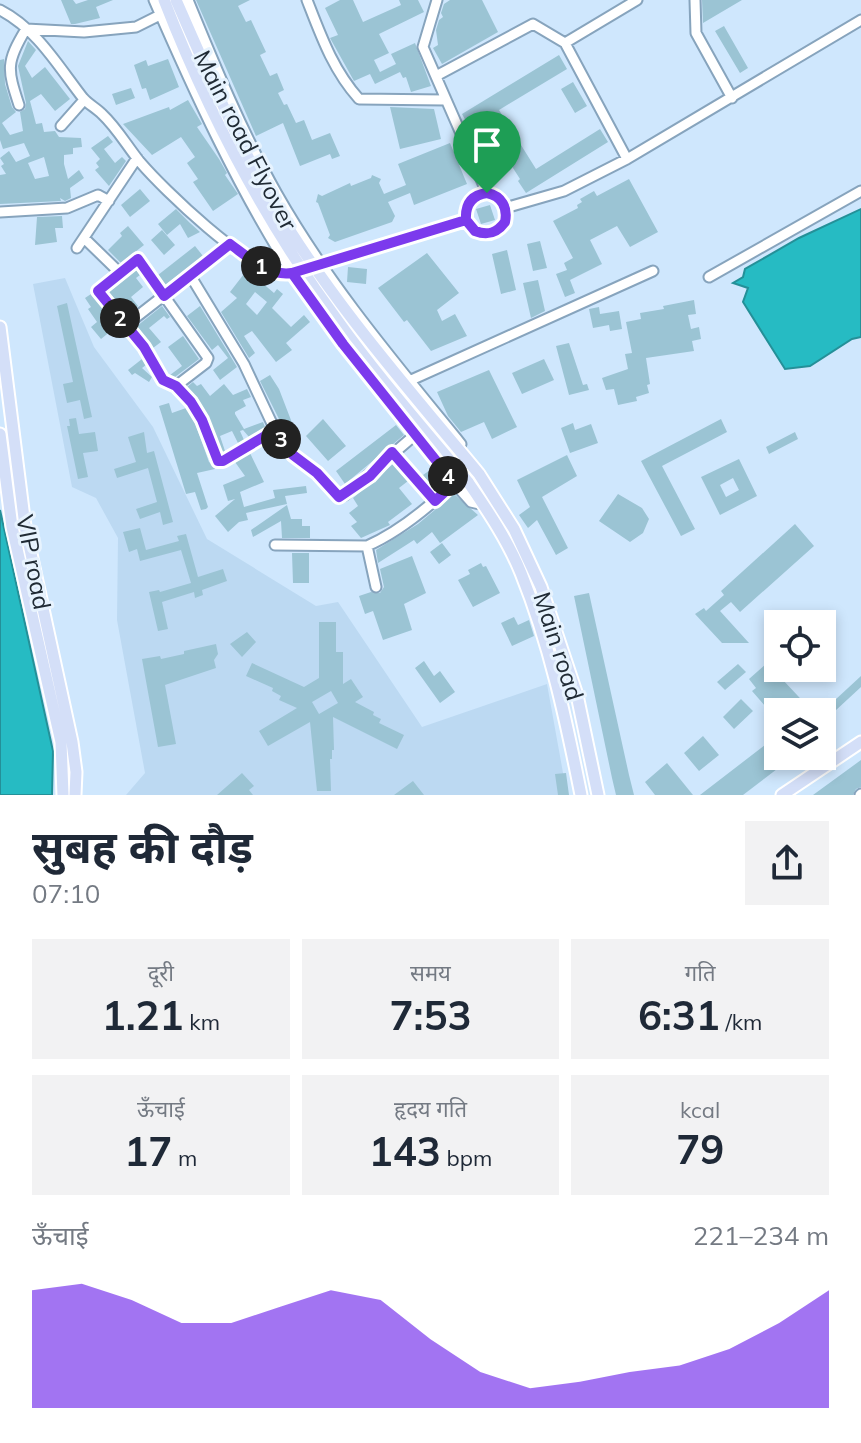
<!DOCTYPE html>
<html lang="hi">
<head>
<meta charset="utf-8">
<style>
  :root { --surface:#fff; --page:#f2f2f3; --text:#1f2937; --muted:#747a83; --accent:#7c3aed }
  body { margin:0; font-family:Mulish,"Noto Sans Devanagari",sans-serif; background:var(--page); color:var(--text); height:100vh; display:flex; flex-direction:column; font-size:30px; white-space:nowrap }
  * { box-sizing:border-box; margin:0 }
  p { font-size:26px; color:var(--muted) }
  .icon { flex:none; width:44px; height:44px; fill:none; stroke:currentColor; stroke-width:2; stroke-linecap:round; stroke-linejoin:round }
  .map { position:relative; height:795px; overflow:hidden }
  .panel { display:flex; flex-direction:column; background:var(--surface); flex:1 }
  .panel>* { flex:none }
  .fabs { position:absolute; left:764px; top:610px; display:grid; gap:16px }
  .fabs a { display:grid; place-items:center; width:72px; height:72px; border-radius:0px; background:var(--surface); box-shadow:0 4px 12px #0003; font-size:40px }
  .pin { position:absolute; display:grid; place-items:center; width:68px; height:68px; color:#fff; margin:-82px -34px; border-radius:50% 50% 50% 0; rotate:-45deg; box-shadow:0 0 8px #0007 }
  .pin .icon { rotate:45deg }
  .km { position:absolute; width:40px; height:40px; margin:-20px; border-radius:50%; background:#222; color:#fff; font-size:22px; line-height:40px; text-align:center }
  .round { display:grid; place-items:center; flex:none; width:84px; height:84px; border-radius:0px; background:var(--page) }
  .headline { display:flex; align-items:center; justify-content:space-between; height:136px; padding:0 32px }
  h1 { font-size:44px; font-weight:700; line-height:60px }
  .metrics { display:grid; grid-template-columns:repeat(3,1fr); gap:12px; height:136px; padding:8px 32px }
  .metrics div { display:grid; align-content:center; border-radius:0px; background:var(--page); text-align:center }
  .metrics b { font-size:40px; font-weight:700 }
  .metrics small { font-size:22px; font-weight:400 }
  .metrics p { font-size:22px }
  .chart { height:224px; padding:16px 32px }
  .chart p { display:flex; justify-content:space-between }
  .chart svg { width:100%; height:144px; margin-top:8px; fill:var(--accent); opacity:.7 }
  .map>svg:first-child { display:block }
</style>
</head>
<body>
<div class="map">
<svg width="861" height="795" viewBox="0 0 861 795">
  <rect width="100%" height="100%" fill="#cfe7fd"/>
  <path fill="#bcd9f2" d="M65 278 94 347 153 427 207 539 316 606 338 602 422 727 547 684 567 795H126L145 773 117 620 118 538 96 498 72 487 33 284Z"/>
  <path fill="#26bbc3" stroke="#249098" stroke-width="2" d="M861 209V337L852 339 810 366 785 369 743 302 748 288 733 283 743 277 745 269 799 238Z
    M0 510 53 751 52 795H0Z"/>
  <path fill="#9bc4d4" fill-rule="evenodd" d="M61 0H73L76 4 88 0H113L96 7 100 18 75 24H71Z
    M196 0H250L238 6 246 22 251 20 266 52 260 55 270 76 277 73 284 90 278 93 284 105 287 104 296 123 304 120 312 140 330 133 340 156 332 159 330 154 300 166 283 123 256 136Z
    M340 0H353L363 22 401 5 399 0H418L424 12 379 34 389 53 374 60 380 72 396 64 391 54 415 43 431 86 411 92 406 77 403 78 400 72 375 84 370 74 354 81 330 38 338 35 325 8Z
    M450 0H482L498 32 442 64 433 48 438 45 436 30 439 20 443 17 441 13 444 4Z
    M702 0H742L703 23Z
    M724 26 748 68 740 73 715 31Z
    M28 41 36 50 25 66 32 78 45 67 70 99 55 111 41 94 30 101 36 124 42 123 44 132 55 131 59 137 81 138 82 147 73 148V154L64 155V164L68 179 79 170 84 178 70 188 71 198 65 201 60 198 61 201 0 204V175L6 174 1 166 4 164 0 158 9 151 16 162 30 156 24 143 3 149 0 140V60L4 59 5 84 12 107 16 112 2 123 10 135 23 131 20 112 25 109 26 103 18 66ZM44 157 49 176 35 179 28 163Z
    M559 55 567 69 499 110 536 169 600 129 608 142 526 193 518 181 520 179 481 118 468 125 462 114Z
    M168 59 179 87 150 100 146 88 142 89 134 65 146 60 148 66Z
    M573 82 587 106 575 113 561 89Z
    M131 88 135 98 116 105 112 94Z
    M188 100 202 124 197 127 219 159 227 173 225 175 238 194 213 211 193 182 198 179 187 163 195 157 181 137 152 155 123 124 169 107 170 110Z
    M390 107 434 109 441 139 400 149Z
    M108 136 113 142 104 149 115 163 122 157 126 161 109 186 95 170 99 167 96 163 100 159 91 148Z
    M450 143 467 184 414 205 410 193 388 202 395 216 392 222 335 242 328 238 330 235 318 203 316 202 318 194 322 196 350 183 351 186 371 178 372 175 381 179 379 183 384 194 406 185 398 164Z
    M629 179 658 232 630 247 617 226 590 240 602 264 570 280 575 293 565 297 556 274 567 270 564 263 573 258 553 221 578 208 577 205 582 202 580 199 594 191 597 196Z
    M140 189 150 201 130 217 121 205Z
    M490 205 495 220 481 224 476 209Z
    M176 209 190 223 200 232 188 238 180 224 167 235 158 224Z
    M62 216 63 228H55L57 242 35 245 37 217Z
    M128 226 144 245 121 263 108 250 122 236 120 233Z
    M162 230 175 245 164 255 151 240Z
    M540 241 547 268 533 271 527 244Z
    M195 246 203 256 165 285 158 275Z
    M507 250 516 290 501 294 492 254Z
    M427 253 459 293 437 310 442 321 455 314 467 336 431 351 407 320 404 322 378 288Z
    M348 267 367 269 366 284 347 282Z
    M136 270 140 275 136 278 143 287 131 297 138 306 127 315 109 292Z
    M247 270 274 293 277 289 283 294 272 308 291 327 304 315 310 322 286 343 292 350 276 362 252 331 244 336 255 353 249 358 221 312 237 298 230 292ZM255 292 267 302 257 315 246 304Z
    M538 280 545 311 531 318 523 283Z
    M91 294 117 326 101 339 91 327 97 322 88 309 91 307 85 298Z
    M694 300 696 314 688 315 691 329 699 327 701 339 692 341 694 351 646 358 650 384 647 385 649 393 636 397 637 401 618 405 614 389 606 390 602 378 628 369 625 354 632 353 626 322 641 319 640 313 664 309 663 306Z
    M67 303 92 417 84 419 80 400 67 403 63 384 73 382 57 306Z
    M162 306 170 317 167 319 164 316 149 328 161 342 153 348 137 326Z
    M200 306 237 367 220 380 213 370 228 358 218 345 212 350 187 316Z
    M599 307 600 314 619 311 622 329 610 331 609 325 593 328 589 309Z
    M183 336 199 359 175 377 170 375 182 366 168 347Z
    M569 343 583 385 587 384 589 390 569 395 556 346Z
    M142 359 146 365 142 368 152 377 149 382 135 373 132 375 128 370Z
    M544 359 554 380 522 394 512 373Z
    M489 370 517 427 492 439 484 422 461 432 448 416 437 392Z
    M270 375 279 389 294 428 285 431 260 381Z
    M193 382 197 386 201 384 210 396 224 384 233 395 247 389 251 397 243 400 246 406 235 412V414L244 429 263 422 265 427 249 437 243 430 240 431 244 440 238 443 232 431 220 436 225 451 222 453 208 416 187 387Z
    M169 403 172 413 186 408 195 423 209 462 214 466 215 469 197 473 208 507 206 509 201 510 195 492 186 494 159 406Z
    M76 418 79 434 95 432 98 451 83 453 88 477 78 479 67 426H70L69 419Z
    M323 419 346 446 328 461 306 436Z
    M721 419 727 432 662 466 695 529 681 536 641 461Z
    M573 423 575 430 591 424 598 443 570 453 561 428Z
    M396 425 404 435 345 484 336 471Z
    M144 432 147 453 154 451 173 522 163 525 160 512 140 519 136 509 157 502 148 468 117 478 114 469 136 462 128 437Z
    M795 432 798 439 769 454 766 447Z
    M250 453 264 482 240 492 244 507 275 498 273 490 306 486 307 493 285 496 287 504 246 513 248 520 239 522 228 532 215 516 235 499 228 501 223 485 245 476 235 462Z
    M567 455 577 476 542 497 568 548 556 555 537 520 528 528 519 515 530 507 517 480Z
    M739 459 757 496 720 515 701 477ZM733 478 739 490 726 497 720 485Z
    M393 464 408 481 399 488 412 504 388 522 390 525 361 538 351 526 357 522 349 513 358 506 353 498Z
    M433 468 444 482 435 490 423 475Z
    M454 494 478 515 440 543 432 532 417 544 414 540 378 563 376 550 418 524Z
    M618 494 642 508 649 519 643 533 630 542 599 521Z
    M287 505 291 519H302V526H310V538H282L281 521 253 537 251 530Z
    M795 524 814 546 740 612 731 602 720 611 749 643H722L695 614 704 608 706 611 724 595 721 591Z
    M140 528 146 550 179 541 177 536 186 534 198 577 223 569 227 581 202 590 203 595 195 598 194 592 162 602 168 629 158 631 149 592 159 590 160 592 191 583 181 550 140 561 137 549 129 552 123 532Z
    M442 543 451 555 439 564 430 552Z
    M292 553H309V583H293Z
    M412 556 426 593 404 604 412 630 383 640 373 611 365 614 359 596 371 592 380 593 384 587 380 569Z
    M481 563 483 567 486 566 500 593 473 607 458 580 470 574 468 570Z
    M589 593 629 775 634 795H616L612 778 574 596Z
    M514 617 518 625 529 620 534 636 512 646 501 623Z
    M319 622H336V652H343V684L351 679 363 697 355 702 374 712 373 715 381 719 379 723 404 735 397 749 333 717 334 750H332V759H330L331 791H317L310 722 268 746 259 731 297 708 279 700 281 696 272 691 273 688 246 676 252 663 304 687 319 678ZM331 691 338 703 319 714 312 702Z
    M247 632 256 642 242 657 230 644Z
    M216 644 218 654 214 660 216 668 165 685 176 744 158 747 142 659 160 656 161 659 184 654V651Z
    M424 661 434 676 440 671 455 692 440 703 415 668Z
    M767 663 813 712H778V721L752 691 756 688 749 679Z
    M738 664 746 672 725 690 717 682Z
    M861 676V687L822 723V712Z
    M741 699 753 711 734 729 723 717Z
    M778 735V756H794L743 795H700Z
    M703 736 719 755 699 771 684 753Z
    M861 760V787L856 789 853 795H813Z
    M667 763 693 795H655L645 782Z
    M242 773 254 786 249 790 253 795H217Z
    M566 773 569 795H558L555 774Z
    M413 781 424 795H394Z"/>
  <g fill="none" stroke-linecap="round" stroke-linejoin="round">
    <g stroke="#87a4bd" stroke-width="13">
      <path id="minor" d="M154 0C194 92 237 186 291 271 339 346 400 413 454 483L471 502 484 505
        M188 0C215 66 242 132 277 194 328 284 396 364 461 444
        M307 0C321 36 333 70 359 99L445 100
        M437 0 423 47 487 193
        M695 0 696 33 732 98
        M0 10C37 29 58 66 83 98 88 104 96 108 102 114 117 128 127 146 140 162 164 190 247 270 283 274 285 274 293 272 295 272
        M565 43 637 0
        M436 76 533 24 565 43 627 159
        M19 105C7 69 6 62 26 29L84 32 136 27 160 15
        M61 126 84 100
        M466 214a20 20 0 1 1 40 0a20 20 0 1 1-40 0Z
        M505 208 564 191 627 159 861 20
        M0 212 67 208 98 195 109 201
        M84 238 119 272
        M77 248 137 158
        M317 265 466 220
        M190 275 244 364 275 430 293 455 317 473 336 495 339 497 345 495 416 434
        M709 277 861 191
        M126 325 230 244
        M409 381 653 271
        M176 386 206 363 208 358 138 259 98 291 144 347 163 380 176 386 191 402 202 420 216 459 223 461 275 430
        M392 452 435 501
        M275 545 367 546C399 532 429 507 454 483
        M367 546 376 587
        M860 795 861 794"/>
    </g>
    <g stroke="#fff" stroke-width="15">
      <path id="major" d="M0 327 25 526 72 742 76 772 75 795
        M0 434 12 527 61 742 63 795
        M479 474 514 529 541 587 577 695 598 795
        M468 482C488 511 508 541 521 573 550 645 566 720 581 795
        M782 795 861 742"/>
    </g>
    <use href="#minor" stroke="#fff" stroke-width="9"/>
    <use href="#major" stroke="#d4dff8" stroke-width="11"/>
    <g stroke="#fff" stroke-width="15" stroke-linecap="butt">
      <path id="major-bridge" d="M164 0C208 113 266 223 338 321 378 377 424 429 468 482
        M176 0C206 68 236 139 273 203 331 301 407 387 479 474"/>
    </g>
    <use href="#major-bridge" stroke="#d4dff8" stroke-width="11"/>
  </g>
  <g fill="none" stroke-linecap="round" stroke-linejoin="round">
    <g stroke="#fff" stroke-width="16">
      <path id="route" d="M487 193C472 195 465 204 466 220L292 273C269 277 248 257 230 244L164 296 138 259 98 291 144 347 163 380 176 386 191 402 202 420 218 461H223L275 430 293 455 317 473 339 497 370 476 392 452 435 501 454 483 343 344 292 273 466 220 475 231C488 236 497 233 505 222 508 208 502 196 487 193"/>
    </g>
    <use href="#route" stroke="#7c3aed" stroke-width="10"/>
  </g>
  <g text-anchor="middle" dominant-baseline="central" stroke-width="6" stroke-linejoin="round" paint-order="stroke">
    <g font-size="24" fill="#202b35" stroke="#e7f3fe">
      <text transform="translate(246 140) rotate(63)">Main road Flyover</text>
      <text transform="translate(34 562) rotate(79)">VIP road</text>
      <text transform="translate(559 646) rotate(72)">Main road</text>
    </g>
  </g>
</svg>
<div class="fabs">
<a><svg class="icon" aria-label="locate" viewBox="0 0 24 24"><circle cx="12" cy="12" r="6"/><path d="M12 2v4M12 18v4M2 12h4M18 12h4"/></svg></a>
<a><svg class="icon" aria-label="layers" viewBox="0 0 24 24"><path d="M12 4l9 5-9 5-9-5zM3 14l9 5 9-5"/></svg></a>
</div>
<div class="pin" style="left:487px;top:193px;background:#1e9e55"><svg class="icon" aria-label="arrive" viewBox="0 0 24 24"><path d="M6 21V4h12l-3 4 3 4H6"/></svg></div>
<b class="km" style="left:261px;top:266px">1</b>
<b class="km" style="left:120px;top:318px">2</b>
<b class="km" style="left:281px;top:439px">3</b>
<b class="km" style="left:448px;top:476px">4</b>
</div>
<section class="panel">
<div class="headline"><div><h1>सुबह की दौड़</h1><p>07:10</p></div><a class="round"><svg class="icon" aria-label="share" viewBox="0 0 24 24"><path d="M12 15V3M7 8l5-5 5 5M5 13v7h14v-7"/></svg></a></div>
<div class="metrics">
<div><p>दूरी</p><b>1.21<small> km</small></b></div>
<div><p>समय</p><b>7:53</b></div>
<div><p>गति</p><b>6:31<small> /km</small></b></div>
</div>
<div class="metrics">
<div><p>ऊँचाई</p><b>17<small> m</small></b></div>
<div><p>हृदय गति</p><b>143<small> bpm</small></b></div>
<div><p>kcal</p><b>79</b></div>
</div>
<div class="chart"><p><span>ऊँचाई</span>221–234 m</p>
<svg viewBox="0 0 160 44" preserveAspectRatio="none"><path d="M0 44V8L10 6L20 11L30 18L40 18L50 13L60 8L70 11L80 23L90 33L100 38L110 36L120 33L130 31L140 26L150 18L160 8V44z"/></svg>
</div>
</section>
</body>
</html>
